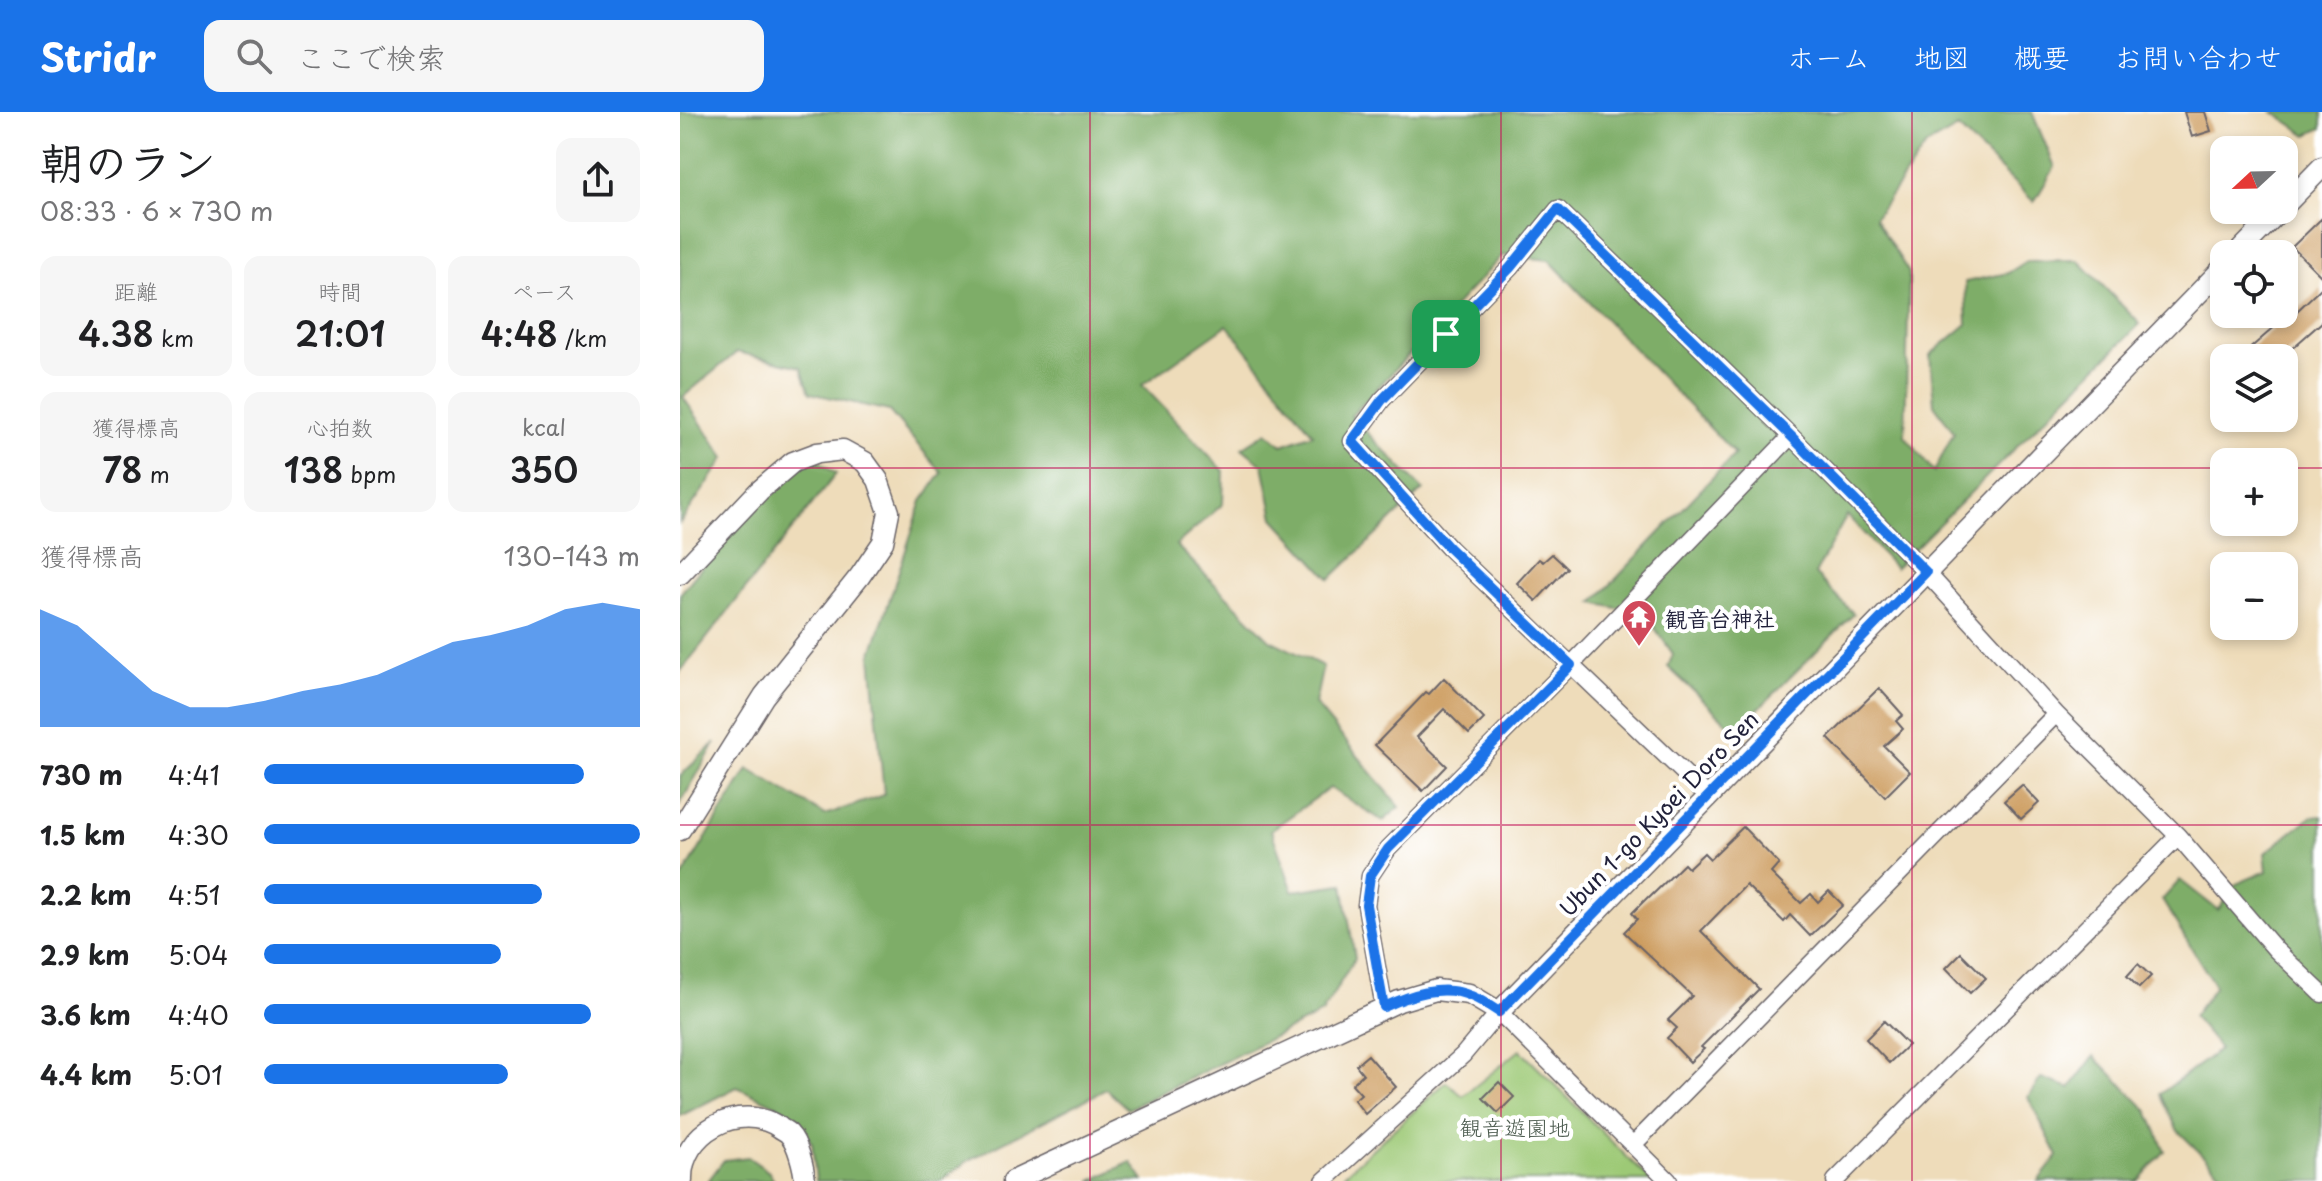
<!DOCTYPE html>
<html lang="ja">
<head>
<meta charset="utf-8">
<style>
  :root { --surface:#fff; --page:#f6f6f6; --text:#202124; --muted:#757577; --accent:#1a73e8 }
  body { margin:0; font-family:"Playpen Sans","Klee One",sans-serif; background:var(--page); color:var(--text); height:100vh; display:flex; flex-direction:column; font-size:30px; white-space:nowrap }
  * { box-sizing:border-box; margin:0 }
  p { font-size:26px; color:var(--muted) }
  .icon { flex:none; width:44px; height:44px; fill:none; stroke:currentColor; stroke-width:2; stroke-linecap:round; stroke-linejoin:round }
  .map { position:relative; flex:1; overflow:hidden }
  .details { display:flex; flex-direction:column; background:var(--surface); width:680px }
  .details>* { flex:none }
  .needle { width:52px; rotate:248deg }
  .tools { position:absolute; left:1530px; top:24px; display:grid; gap:16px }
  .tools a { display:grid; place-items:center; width:88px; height:88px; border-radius:16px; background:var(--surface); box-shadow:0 4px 12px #0003; font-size:40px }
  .pin { position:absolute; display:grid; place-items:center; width:68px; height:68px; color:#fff; margin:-34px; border-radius:16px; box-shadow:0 4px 12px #0006 }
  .round { display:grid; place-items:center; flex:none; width:84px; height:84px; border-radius:16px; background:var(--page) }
  .head { display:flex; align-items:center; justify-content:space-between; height:136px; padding:0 40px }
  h1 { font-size:44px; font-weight:600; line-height:60px }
  .stats { display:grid; grid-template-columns:repeat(3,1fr); gap:12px; height:136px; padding:8px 40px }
  .stats div { display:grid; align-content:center; border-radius:16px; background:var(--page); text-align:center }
  .stats b { font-size:34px; font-weight:600 }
  .stats small { font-size:22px; font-weight:400 }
  .stats p { font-size:22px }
  .chart { height:224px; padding:16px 40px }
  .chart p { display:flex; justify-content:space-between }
  .chart svg { width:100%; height:144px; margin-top:8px; fill:var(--accent); opacity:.7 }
  ul { padding:0 40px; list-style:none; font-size:26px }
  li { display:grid; grid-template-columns:128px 96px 1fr; align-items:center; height:60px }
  li i { height:20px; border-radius:10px; background:var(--accent) }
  header { display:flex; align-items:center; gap:48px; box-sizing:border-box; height:112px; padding:0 40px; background:var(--accent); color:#fff }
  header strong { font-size:38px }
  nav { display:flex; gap:44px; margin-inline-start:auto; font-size:28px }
  .search { width:560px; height:72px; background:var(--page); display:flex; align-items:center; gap:20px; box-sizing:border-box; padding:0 28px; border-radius:16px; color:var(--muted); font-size:30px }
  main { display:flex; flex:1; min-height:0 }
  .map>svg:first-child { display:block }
</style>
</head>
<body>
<header>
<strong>Stridr</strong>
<div class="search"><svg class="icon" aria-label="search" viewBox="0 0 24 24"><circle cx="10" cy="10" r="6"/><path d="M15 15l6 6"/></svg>ここで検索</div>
<nav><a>ホーム</a><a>地図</a><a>概要</a><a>お問い合わせ</a></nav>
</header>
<main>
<section class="details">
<div class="head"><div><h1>朝のラン</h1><p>08:33 · 6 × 730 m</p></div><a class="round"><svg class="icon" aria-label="share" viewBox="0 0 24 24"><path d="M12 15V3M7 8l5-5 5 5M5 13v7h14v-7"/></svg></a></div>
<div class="stats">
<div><p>距離</p><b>4.38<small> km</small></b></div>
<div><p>時間</p><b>21:01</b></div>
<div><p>ペース</p><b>4:48<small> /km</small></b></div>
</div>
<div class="stats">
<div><p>獲得標高</p><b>78<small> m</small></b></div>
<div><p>心拍数</p><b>138<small> bpm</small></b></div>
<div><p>kcal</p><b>350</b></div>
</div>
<div class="chart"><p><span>獲得標高</span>130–143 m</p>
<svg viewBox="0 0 160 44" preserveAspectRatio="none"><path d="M0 44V8L10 13L20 23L30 33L40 38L50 38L60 36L70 33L80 31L90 28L100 23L110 18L120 16L130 13L140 8L150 6L160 8V44z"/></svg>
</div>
<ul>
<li><b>730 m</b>4:41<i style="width:85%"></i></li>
<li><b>1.5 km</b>4:30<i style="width:100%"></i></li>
<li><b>2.2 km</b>4:51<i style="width:74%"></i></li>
<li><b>2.9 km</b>5:04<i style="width:63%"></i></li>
<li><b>3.6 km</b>4:40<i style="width:87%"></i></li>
<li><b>4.4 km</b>5:01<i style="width:65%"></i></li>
</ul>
</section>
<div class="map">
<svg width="1642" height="1069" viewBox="0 0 1642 1069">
  <rect width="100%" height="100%" fill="#fff"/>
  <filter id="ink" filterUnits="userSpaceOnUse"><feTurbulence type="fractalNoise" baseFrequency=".0125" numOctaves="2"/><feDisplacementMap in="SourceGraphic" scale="16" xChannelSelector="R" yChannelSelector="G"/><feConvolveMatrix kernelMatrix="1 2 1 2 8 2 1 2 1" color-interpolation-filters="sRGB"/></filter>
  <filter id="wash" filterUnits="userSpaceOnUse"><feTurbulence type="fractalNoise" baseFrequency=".006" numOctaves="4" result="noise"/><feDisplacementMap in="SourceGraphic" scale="32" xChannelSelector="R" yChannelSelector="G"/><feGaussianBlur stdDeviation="1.8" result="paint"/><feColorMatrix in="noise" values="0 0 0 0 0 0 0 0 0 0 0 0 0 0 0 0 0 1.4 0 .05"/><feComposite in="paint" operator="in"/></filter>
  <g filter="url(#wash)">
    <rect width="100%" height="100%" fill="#eedcba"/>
    <path fill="#9dc976" stroke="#607658" stroke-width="2" d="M840 938 971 1069H657L766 970 783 984Z"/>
    <path fill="#7ead67" stroke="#506851" stroke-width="2" d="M0 0H1352L1375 55 1354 90 1278 16 1246 34 1195 106 1229 161 1225 324 1254 360 1274 320 1254 293 1250 243 1287 212 1285 170 1328 161 1347 149 1398 148 1460 212 1215 456 1167 403 1135 462 1174 502 1056 619 988 555 993 542 965 502 913 491 1055 342 869 148 823 143 671 304 743 378 650 467 594 406 583 353 562 336 587 320 602 333 633 322 547 213 462 273 544 359 543 392 496 433 590 528 643 554 635 592 720 695 703 709 650 676 591 718 613 779 663 772 675 846 642 901 448 997 426 977 289 1048 261 1069H136L132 1031 106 998 57 975 0 1004V769L68 657 145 703 204 683 191 544 242 389 262 361 209 299 130 281 121 255 57 240 3 285 45 346 0 411Z
      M1593 0H1642V16L1627 23Z
      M119 335 156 362 0 560V482Z
      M36 630 0 692V664Z
      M1642 704V1069H1549L1498 1019 1480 982 1540 937 1513 905 1535 874 1482 788 1500 768 1538 798 1556 772 1587 759 1585 741 1631 705Z
      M1414 944 1468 999 1485 1039 1458 1069H1358L1378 1044 1348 985 1361 966 1390 976Z
      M68 1045 89 1060 94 1069H28L44 1048Z
      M451 1050 464 1069H411Z"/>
    <g id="blocks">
      <path fill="#cc9b5d" d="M1504 0H1525L1531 19 1512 25Z
        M1642 106V165L1612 135Z
        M1642 175V210L1601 246H1559L1614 198 1616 200Z
        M872 442 887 456 856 489 837 471 859 447 863 450Z
        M764 566 804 607 789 622 764 597 737 625 767 654 743 679 695 633 746 580 749 582Z
        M1199 576 1223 603 1216 609 1223 617 1204 634 1230 660 1205 685 1148 626Z
        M1342 673 1359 691 1341 707 1324 689Z
        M1063 715 1099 752 1091 761 1121 791 1131 782 1138 790 1149 779 1163 793 1130 824 1110 803 1104 810 1066 773 1021 819 1079 877 1021 935 1024 937 1010 950 987 926 997 916 988 908 1012 884 944 820 957 807 952 801 968 785 969 786 1004 752 1008 756 1024 741 1030 747Z
        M1281 841 1306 866 1290 881 1266 856Z
        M1458 852 1471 864 1459 876 1447 864Z
        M1204 909 1228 933 1209 951 1186 927Z
        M688 943 716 975 685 1002 674 988 681 982 672 972 683 962 676 953Z
        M819 970 834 985 818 1001 803 986Z"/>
    </g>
  </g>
  <g filter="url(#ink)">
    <use href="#blocks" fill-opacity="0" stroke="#696367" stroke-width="2"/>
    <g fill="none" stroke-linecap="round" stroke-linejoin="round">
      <g stroke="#696367" stroke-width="19">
        <path id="minor" d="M1111 324 891 553 769 436 672 329 702 288 830 156 878 97 1111 324 1246 460 1376 602 1498 724 1596 838 1642 882
          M704 895 686 793 690 764 708 737 891 553 1028 684
          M953 1033 1376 602
          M644 1069 783 943 819 900 989 1069
          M1155 1069 1498 724"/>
      </g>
      <g stroke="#696367" stroke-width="23">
        <path id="tertiary" d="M1604 94 1642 55
          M1557 142 1600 98
          M0 462 79 379 113 350 137 341 163 338 185 350 198 368 209 400 203 430 180 464 84 584 0 718
          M2 1069C0 1020 59 989 99 1015 102 1018 107 1019 109 1022 118 1031 124 1057 125 1069
          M333 1069 719 889 756 878 789 882 819 900 1544 155"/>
      </g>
      <use href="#minor" stroke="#fff" stroke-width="16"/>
      <use href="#tertiary" stroke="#fff" stroke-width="20"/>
    </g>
  </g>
  <g fill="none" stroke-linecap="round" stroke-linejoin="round" filter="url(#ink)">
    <g stroke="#fff" stroke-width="16">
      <path id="route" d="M878 97 1111 324 1246 460 819 900C810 894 801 888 791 884 763 871 730 883 704 895L686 793 690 764 708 737 891 553 769 436 672 329 702 288 830 156Z"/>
    </g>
    <use href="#route" stroke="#1a73e8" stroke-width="10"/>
  </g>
  <path fill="none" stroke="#c2185b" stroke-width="2" stroke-opacity="0.55" d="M410 0V1069M821 0V1069M1232 0V1069M0 356H1544M1604 356H1642M0 713H1642"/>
  <defs>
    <g id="temple-pin" transform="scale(1.8)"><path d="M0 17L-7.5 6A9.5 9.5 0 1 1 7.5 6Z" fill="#d1495b" stroke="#fff"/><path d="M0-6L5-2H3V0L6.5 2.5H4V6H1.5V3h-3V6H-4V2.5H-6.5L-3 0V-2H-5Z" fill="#fff"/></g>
  </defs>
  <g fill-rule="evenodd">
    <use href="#temple-pin" x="959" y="505"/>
  </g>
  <g text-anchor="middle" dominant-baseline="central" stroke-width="8" stroke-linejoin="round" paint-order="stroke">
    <g font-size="22" font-weight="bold" fill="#22223b" stroke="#fff" text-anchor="start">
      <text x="985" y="505">観音台神社</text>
    </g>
    <g font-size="22" fill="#22223b" stroke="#fff">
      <text transform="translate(978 701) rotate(-46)">Ubun 1-go Kyoei Doro Sen</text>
    </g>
    <g font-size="22" fill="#4d5c50" stroke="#fff">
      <text x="835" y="1014">観音遊園地</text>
    </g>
  </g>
</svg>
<div class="tools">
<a><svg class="needle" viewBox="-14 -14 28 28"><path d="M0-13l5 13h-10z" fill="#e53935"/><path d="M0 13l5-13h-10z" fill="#757577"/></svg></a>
<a><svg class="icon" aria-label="locate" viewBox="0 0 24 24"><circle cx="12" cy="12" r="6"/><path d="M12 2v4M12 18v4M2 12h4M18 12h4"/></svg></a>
<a><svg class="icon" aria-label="layers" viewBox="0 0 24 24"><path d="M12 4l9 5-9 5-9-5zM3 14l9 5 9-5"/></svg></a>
<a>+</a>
<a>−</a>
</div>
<div class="pin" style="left:766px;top:222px;background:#1e9e55"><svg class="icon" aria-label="arrive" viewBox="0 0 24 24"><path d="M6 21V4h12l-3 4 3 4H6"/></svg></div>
</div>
</main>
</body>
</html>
